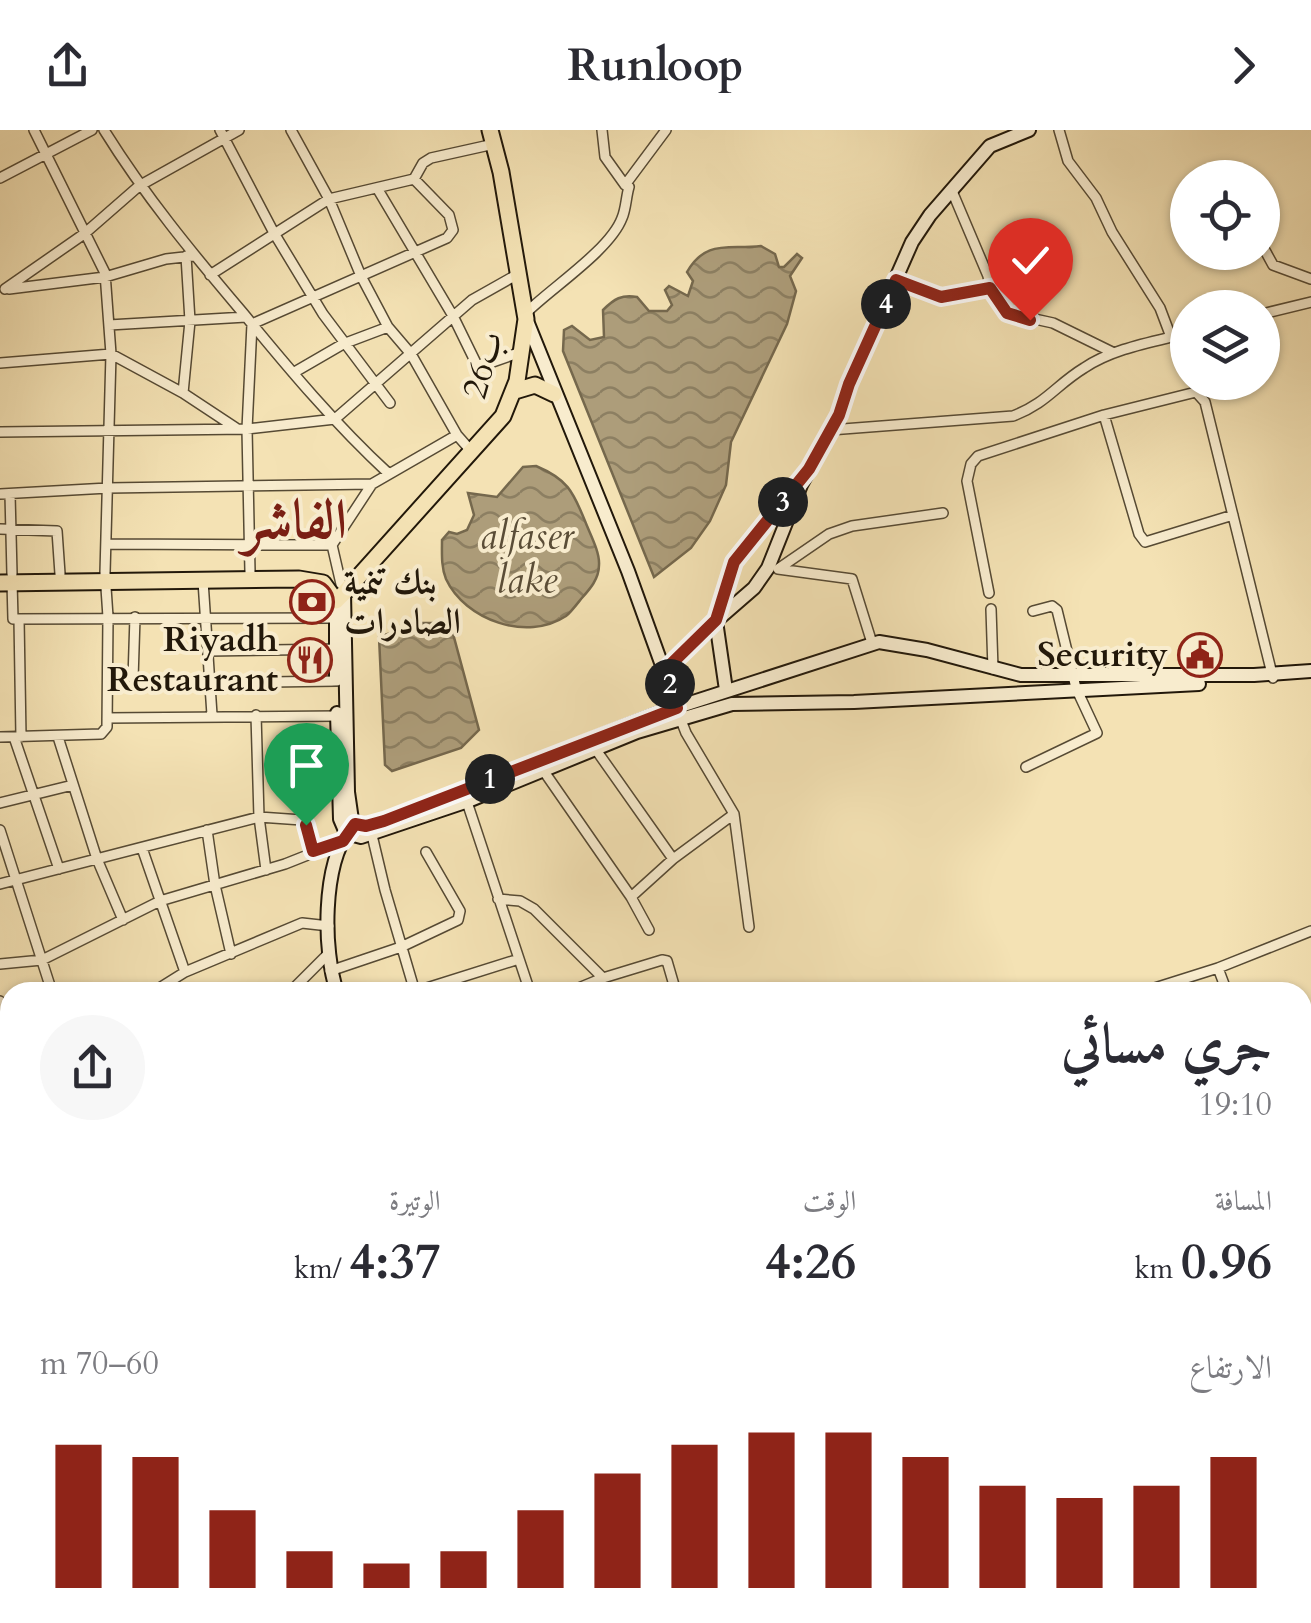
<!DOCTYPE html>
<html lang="ar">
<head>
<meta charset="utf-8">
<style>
  :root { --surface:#fff; --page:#f7f7f7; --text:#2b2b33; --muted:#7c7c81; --accent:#8f2418 }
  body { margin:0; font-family:Cardo,Amiri,serif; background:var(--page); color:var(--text); direction:rtl; height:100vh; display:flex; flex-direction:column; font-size:38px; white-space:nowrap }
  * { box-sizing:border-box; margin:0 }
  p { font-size:32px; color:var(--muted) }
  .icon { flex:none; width:55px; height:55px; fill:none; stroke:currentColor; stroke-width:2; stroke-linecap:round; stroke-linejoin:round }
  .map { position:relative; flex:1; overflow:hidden; direction:ltr }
  .sheet { position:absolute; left:0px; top:852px; width:1312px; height:642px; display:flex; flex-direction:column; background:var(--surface); border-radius:30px 30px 0 0; box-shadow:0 2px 8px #0004; direction:rtl }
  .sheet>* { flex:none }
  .fabs { position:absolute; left:1170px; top:30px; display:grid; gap:20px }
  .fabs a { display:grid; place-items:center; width:110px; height:110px; border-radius:50%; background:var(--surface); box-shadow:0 2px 8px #0004; font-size:50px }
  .pin { position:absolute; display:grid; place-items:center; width:85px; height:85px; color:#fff; margin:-102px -42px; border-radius:50% 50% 50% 0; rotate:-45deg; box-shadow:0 0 10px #0007 }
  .pin .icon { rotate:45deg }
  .km { position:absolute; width:50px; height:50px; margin:-25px; border-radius:50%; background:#222; color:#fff; font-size:28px; line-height:50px; text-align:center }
  .round { display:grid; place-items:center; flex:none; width:105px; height:105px; border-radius:52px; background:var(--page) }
  .summary { display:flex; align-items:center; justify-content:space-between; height:170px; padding:0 40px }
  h1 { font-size:55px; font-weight:800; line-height:75px }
  .stats { display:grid; grid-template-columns:repeat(3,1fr); gap:15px; height:170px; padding:10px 40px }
  .stats div { display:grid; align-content:center }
  .stats b { font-size:50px; font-weight:800 }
  .stats small { font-size:28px; font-weight:400 }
  .stats p { font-size:28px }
  .chart { height:280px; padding:20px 40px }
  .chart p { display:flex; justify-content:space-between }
  .chart svg { width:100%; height:180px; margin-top:10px; stroke:var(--accent); stroke-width:6 }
  header { display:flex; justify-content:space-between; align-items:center; height:130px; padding:0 40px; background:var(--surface); font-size:45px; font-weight:800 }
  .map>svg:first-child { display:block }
</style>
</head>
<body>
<header><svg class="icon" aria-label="forward" viewBox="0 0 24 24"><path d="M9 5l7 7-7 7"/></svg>Runloop<svg class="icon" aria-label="share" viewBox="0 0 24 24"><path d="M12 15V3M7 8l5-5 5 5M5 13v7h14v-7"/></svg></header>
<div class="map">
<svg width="1311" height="1493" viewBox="0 0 1311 1493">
  <defs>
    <pattern id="water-waves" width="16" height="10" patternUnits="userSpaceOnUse" patternTransform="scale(2.5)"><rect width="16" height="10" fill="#ad9d7a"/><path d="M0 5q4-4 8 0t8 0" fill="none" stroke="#8c7f62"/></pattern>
  </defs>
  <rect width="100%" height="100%" fill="#f4e2b4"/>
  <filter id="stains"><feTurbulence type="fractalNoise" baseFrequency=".002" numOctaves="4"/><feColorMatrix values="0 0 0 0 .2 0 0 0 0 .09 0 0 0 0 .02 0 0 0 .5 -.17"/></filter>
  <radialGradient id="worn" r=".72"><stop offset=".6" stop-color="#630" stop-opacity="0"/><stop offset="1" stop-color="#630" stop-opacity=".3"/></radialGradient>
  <path fill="url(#water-waves)" stroke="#75684d" stroke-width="2.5" d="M761 116 775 124 779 137H784L797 124 802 128 790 146 796 161 787 194 731 312 726 355 710 391 691 418 654 447 563 221 564 200 572 196 590 210 604 207 603 180C614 169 622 164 637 167L649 181H667L672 175 665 160 669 156 688 166 693 151 687 142C706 109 728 120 761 116Z
    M536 336C567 349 573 361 585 391 590 404 600 422 599 435 599 449 590 459 581 469 577 474 571 482 566 486 527 512 465 490 446 449 441 437 442 423 442 410L449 402 457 404 467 400 474 385 468 363 497 367 523 337Z
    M420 493H437L452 500 479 600 461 618 392 641 385 635 379 507Z"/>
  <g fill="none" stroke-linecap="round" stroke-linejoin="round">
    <g stroke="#564a34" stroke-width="12">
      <path id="street" d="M104 0C145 66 193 124 243 183 289 239 335 294 388 343
        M220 0 274 103 323 184 390 273
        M291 0 329 69 361 146 388 197 411 224 457 305 472 322
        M602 0 605 27 625 55
        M1059 0 1068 31 1096 68 1112 102 1160 178 1171 207
        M0 48 92 0
        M377 58 453 186 476 233 484 235 521 222
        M952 61 988 146 990 158 1007 183 1053 193 1114 223
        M1262 115 1273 135 1311 149
        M210 145 329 69 414 49 423 33 431 28 494 14
        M896 150 941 167 990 158
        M5 159 84 104 139 56 239 0
        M9 159 105 147 166 129 193 126
        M526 183C551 158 610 120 622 88 626 79 626 67 629 57L625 55 666 0
        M1262 184 1311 172
        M109 195 246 187
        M0 233 111 224 183 263 236 298
        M293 243 343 214 388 197
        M183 263 190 191 186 126
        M1104 285 1139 404 1145 412 1233 385
        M830 300 1013 286C1047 273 1056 255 1084 238 1114 218 1153 212 1188 203
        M0 302 247 299 335 289 472 170 518 144
        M0 364 108 358 372 354 457 305
        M10 364 12 444
        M0 399 57 401 60 444
        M106 414 332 415
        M778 439 829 404 852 396 943 383
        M778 439 852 449 872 513
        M250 442 247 299 252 194 447 108 453 100 449 85 414 49
        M203 451 212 585
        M12 452 13 489 336 488
        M341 454 332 415 372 354
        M989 463 967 351 971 334 978 326 1104 285 1196 262 1205 272 1273 548
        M991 479 993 539
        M135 487 133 549 137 554 337 551
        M19 489 21 607
        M208 521 342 519
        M665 540 716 491 734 432 798 353
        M256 585 259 687 266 740
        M679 585 686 603 734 684 749 797
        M107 588 339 586
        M0 607 101 604 107 597 108 487 105 443 111 224 105 143 34 0
        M14 607 59 739
        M58 607 97 729 123 790
        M594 617 673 729
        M1026 637 1097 603 1076 558 1057 480 1052 476 1033 481
        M543 640 631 767 649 800
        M465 666 530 862
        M0 673 73 655
        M0 700 52 862
        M207 700 215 755 231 824
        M371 701 385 760 415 862
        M142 718 185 842
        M0 754 259 687 302 690 306 695 313 721
        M631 767 673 729 734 684
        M498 769 520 771 534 779 603 848
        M0 834 42 830 160 771 285 734 343 711
        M1218 838 1227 862
        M330 841 401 817 458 790 460 781 426 722
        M153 862 185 842 302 793 329 796
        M290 862 328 824
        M414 862 519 829
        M569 862 603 848 662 830 667 831 676 862
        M1142 862 1218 838 1311 801
        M0 871 10 901
        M0 914 10 912
        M1302 919 1311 916
        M0 1010 10 1004
        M1302 1016 1311 1013
        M1302 1040 1311 1066
        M0 1054 10 1072
        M1308 1113 1311 1122
        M0 1131 10 1128
        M0 1206 10 1191
        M1302 1211 1311 1209
        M1302 1227 1311 1250
        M1302 1264 1311 1261
        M1302 1331 1311 1362
        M0 1356 10 1347
        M1302 1379 1311 1376
        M1302 1434 1311 1431
        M206 1485 210 1493
        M333 1485 336 1493
        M539 1485 543 1493
        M610 1485 613 1493
        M683 1485 686 1493
        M798 1485 804 1493
        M945 1485 948 1493
        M1077 1485 1079 1493
        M1145 1485 1148 1493
        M1246 1485 1249 1493
        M15 1493 30 1485
        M112 1493H121
        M697 1493 717 1485
        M895 1493 914 1485
        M977 1493 999 1485
        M1171 1493 1188 1485
        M1303 1493 1311 1489"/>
    </g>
    <g stroke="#22180a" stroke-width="16">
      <path id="secondary" d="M527 191 628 441 677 577
        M344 463 348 662 352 690 361 697 384 691 662 582 879 512 927 520 1021 545H1254L1311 541
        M336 478V548
        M726 560 716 491 754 458 768 438 801 355 839 285 849 255 912 112 930 85 990 16 1029 0
        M337 583 340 689 346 703 361 707 468 671 637 602 732 574 854 572 1199 554
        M337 862C323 820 322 736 350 699
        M457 1485 458 1493"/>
    </g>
    <g stroke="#22180a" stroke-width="19">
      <path id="highway" d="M515 261 535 255 554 264
        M0 453 299 449 323 453 336 471 344 463 503 286 517 251 526 189 501 42 490 0"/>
    </g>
    <use href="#street" stroke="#f8ecce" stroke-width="9"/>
    <use href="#secondary" stroke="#f8ecce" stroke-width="12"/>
    <use href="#highway" stroke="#f4e2b4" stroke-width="15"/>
  </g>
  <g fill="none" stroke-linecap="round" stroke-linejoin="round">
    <g stroke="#fff" stroke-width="20">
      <path id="route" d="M306 695 313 721 343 711 355 694 366 696 384 691 677 578 665 540 716 490 734 432 809 339 839 285 849 254 896 150 941 167 990 158 1007 183 1030 190"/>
    </g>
    <use href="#route" stroke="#8f2418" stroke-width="12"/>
  </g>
  <defs>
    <g id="bank-ring" transform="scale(2.25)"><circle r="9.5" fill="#f8ecce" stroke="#8f2418" stroke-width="1.5"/><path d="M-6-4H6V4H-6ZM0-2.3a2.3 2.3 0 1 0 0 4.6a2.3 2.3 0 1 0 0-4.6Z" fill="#8f2418"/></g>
    <g id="civic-ring" transform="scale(2.25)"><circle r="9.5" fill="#f8ecce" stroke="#8f2418" stroke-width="1.5"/><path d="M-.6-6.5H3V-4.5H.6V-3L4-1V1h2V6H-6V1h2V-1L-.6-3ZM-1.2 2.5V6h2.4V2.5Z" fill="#8f2418"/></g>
    <g id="restaurant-ring" transform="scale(2.25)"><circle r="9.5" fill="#f8ecce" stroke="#8f2418" stroke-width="1.5"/><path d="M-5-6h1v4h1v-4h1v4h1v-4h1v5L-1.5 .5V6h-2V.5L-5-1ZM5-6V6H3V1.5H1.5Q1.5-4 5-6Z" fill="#8f2418"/></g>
  </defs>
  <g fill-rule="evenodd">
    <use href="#bank-ring" x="312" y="472"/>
    <use href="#civic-ring" x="1200" y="525"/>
    <use href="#restaurant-ring" x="310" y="530"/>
  </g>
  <g text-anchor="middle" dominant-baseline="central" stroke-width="8" stroke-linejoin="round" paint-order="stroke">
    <g font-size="35" fill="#22180a" stroke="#f8ecce">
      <text transform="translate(483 235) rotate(-74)">26ب</text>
    </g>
    <g font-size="35" font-weight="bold" fill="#22180a" stroke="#f8ecce" text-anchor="end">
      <text x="344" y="452" text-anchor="start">بنك تنمية<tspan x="344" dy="40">الصادرات</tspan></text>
      <text x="278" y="510">Riyadh<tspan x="278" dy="40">Restaurant</tspan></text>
      <text x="1168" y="525">Security</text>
    </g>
    <g font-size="38" font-style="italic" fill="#5a4d37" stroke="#f8ecce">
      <text x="527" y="406">alfaser<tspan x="527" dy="44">lake</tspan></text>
    </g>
    <g font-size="55" font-weight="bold" fill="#7a1f14" stroke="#f8ecce">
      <text x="295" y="391">الفاشر</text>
    </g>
  </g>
  <rect width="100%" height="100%" filter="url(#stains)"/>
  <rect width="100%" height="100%" fill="url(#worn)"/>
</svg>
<div class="fabs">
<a><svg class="icon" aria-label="locate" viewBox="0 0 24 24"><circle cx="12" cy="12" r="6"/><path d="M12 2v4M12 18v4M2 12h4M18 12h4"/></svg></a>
<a><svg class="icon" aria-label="layers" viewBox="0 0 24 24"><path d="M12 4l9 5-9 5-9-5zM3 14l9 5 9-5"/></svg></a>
</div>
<div class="pin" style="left:306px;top:695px;background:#1e9e55"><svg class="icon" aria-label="arrive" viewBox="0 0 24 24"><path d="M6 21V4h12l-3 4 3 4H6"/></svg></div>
<div class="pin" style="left:1030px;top:190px;background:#d93025"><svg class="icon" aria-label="check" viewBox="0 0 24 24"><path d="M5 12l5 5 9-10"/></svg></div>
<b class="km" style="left:490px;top:649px">1</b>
<b class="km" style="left:670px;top:554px">2</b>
<b class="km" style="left:783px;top:372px">3</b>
<b class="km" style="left:886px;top:174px">4</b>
<section class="sheet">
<div class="summary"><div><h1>جري مسائي</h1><p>19:10</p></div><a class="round"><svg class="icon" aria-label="share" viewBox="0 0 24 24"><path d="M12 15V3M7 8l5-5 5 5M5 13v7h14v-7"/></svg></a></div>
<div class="stats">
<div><p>المسافة</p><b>0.96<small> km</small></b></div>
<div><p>الوقت</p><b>4:26</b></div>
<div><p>الوتيرة</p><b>4:37<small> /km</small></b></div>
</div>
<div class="chart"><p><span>الارتفاع</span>60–70 m</p>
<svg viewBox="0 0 160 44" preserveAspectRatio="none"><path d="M5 44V9M15 44V12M25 44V25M35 44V35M45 44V38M55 44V35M65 44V25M75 44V16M85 44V9M95 44V6M105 44V6M115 44V12M125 44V19M135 44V22M145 44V19M155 44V12"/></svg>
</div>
</section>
</div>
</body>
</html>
